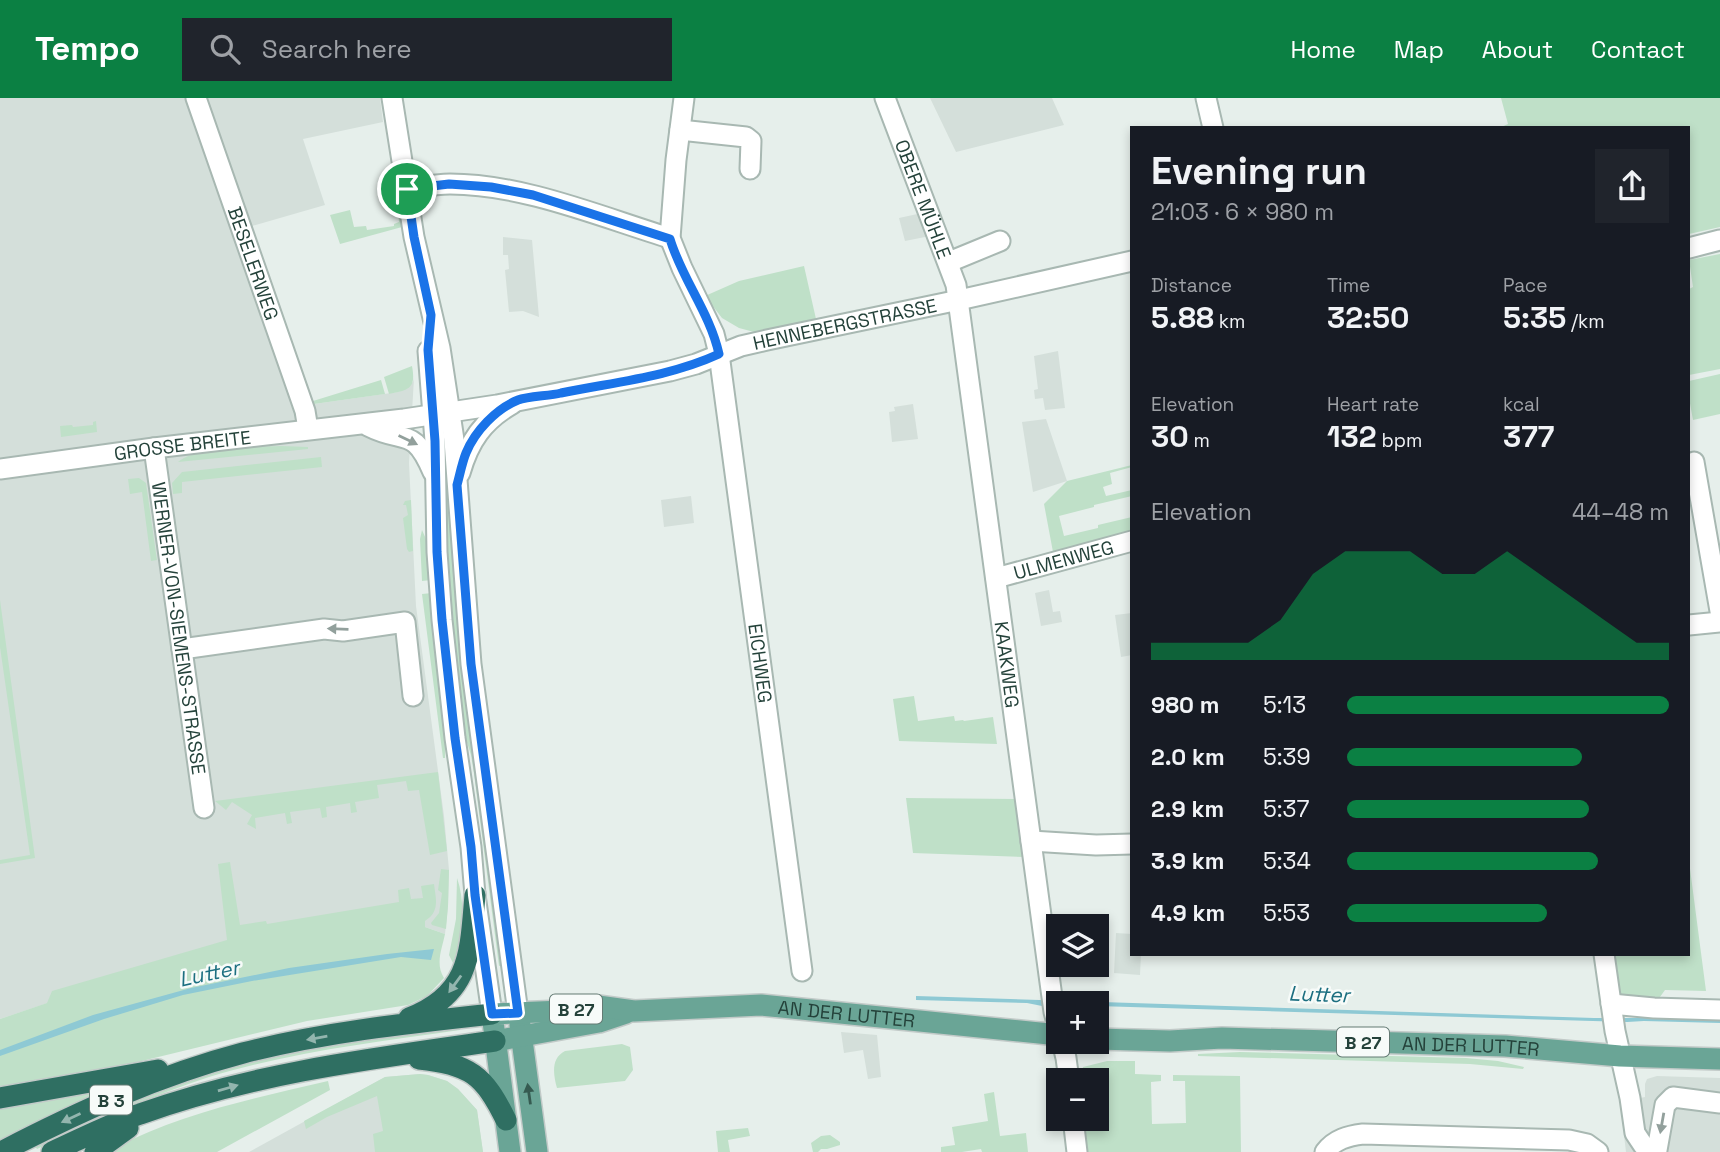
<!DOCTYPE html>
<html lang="en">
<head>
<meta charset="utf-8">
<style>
  :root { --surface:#171b24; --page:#20242c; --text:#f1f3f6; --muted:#9ea1a6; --accent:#0b8043 }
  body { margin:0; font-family:"Space Grotesk",sans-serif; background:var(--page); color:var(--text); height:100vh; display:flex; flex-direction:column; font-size:26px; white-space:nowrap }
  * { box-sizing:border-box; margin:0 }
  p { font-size:23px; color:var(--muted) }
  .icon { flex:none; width:38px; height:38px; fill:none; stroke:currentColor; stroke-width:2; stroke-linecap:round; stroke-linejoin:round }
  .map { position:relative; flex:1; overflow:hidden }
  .drawer { position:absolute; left:1130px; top:28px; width:560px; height:830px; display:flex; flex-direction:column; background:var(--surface); border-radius:0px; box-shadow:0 4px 10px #0003 }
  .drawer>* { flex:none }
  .controls { position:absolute; left:1046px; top:816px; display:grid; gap:14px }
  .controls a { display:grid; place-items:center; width:63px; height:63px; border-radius:0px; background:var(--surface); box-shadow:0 4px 10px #0003; font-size:35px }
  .pin { position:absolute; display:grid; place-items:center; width:60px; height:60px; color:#fff; margin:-30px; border:4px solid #fff; border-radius:50%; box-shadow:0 2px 7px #0007 }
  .round { display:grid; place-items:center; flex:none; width:74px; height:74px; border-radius:0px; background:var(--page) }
  .headline { display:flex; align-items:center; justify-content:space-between; height:119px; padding:0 21px }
  h1 { font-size:38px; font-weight:600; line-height:52px }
  .metrics { display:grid; grid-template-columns:repeat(3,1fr); gap:10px; height:119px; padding:7px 21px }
  .metrics div { display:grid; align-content:center }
  .metrics b { font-size:30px; font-weight:600 }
  .metrics small { font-size:19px; font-weight:400 }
  .metrics p { font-size:19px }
  .chart { height:196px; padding:14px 21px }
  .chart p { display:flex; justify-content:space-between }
  .chart svg { width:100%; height:126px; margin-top:7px; fill:var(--accent); opacity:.7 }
  ul { padding:0 21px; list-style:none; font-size:23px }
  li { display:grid; grid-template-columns:112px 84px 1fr; align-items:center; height:52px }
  li i { height:18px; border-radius:9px; background:var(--accent) }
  header { display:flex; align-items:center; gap:42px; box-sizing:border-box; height:98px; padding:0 35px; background:var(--accent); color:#fff }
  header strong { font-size:33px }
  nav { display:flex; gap:38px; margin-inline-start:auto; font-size:24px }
  .search { width:490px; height:63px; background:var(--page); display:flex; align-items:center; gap:18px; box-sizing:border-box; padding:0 24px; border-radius:0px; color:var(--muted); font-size:26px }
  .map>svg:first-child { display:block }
</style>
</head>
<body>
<header>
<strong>Tempo</strong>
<div class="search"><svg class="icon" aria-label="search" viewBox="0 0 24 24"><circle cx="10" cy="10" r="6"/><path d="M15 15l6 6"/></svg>Search here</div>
<nav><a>Home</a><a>Map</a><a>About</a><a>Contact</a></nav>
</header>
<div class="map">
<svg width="1720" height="1054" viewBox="0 0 1720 1054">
  <rect width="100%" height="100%" fill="#e6efeb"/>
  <path fill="#d4dfda" d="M0 0H380L383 24 303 41 325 107 252 128 314 306 398 294 413 284 414 280 409 365 416 508 444 718 449 772 448 808 445 836 425 829V817L48 905 0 921Z
    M930 0H1052L1064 27 956 54Z
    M922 115 930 138 905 143 899 120Z
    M503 139 532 142 539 219 523 213 509 214 505 172 509 171 508 157H503Z
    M1058 253 1065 310 1045 312 1043 300 1035 301 1034 292 1038 291 1034 258Z
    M913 306 918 341 892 344 889 314 895 313 894 309Z
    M1046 321 1067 383 1033 394 1022 324Z
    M691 398 694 425 664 429 661 402Z
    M1049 492 1053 514 1060 513 1062 524 1041 528 1035 495Z
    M1132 515V557L1121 559 1115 517Z
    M1116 835 1132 836V856H1141L1140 877 1114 875Z
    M841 934 877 937 881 979 868 981 863 952 844 955Z
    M420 976 428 977 447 983 458 991 477 1012 483 1054H249L385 979Z
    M1657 978 1720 980V1054H1626L1620 1004 1645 999V986L1647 981Z"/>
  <path fill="#bfe0c8" d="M1501 0H1720V129L1689 136V30H1499L1508 26Z
    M397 99 402 129 340 146 330 117 350 112 354 129 366 128 367 132 394 128V126L399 124 398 115 392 116 389 100Z
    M1720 156V271L1689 277V191L1693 189 1689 162Z
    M804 168 816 221 754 234 739 230 722 220 705 198 739 183Z
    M412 268C416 290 410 292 389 296L384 279Z
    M1720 276V316L1693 322 1689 300V283Z
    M381 282 385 296 314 306 313 303Z
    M96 323 97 334 61 339 60 328 72 327 73 329 93 327V324Z
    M281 348 308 349V351L178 364C196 348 255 349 281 348Z
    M321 359 322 369 182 384V395L173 396 172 385 182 374Z
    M443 361H447L504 867 499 868 474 676 471 657 463 632 447 487Z
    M1132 367V369L1110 375 1112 386 1103 389 1106 398 1132 392V398L1094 407V409L1059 418 1064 438 1098 430V427L1132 419V433L1053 454 1044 406 1067 383Z
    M139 380 146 385 157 462 151 463 142 394 130 396 128 381Z
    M411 402 413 453 409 454 407 451 403 420 408 417 406 407H403L405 403Z
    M422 432 426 441 431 482 422 483 420 441Z
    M432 495 446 634 445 660H443L422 496Z
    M0 502 35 760 0 766V762L30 757 0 549Z
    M914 598 918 623 954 618 955 623 963 622 964 623 993 619 997 646 899 643 893 601Z
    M438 674 447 753 430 757 419 692 408 693 406 683 377 687 379 700 355 704 357 714 351 715 350 705 326 709 327 719 322 720 320 710 290 714 292 725 287 726 285 715 255 720 256 731 247 726 252 717 232 704 226 712 215 703Z
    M906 700 1016 701 1024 759 913 755Z
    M1689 763 1706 893 1665 892 1657 903 1621 900 1615 856H1689Z
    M230 764 240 827 266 823 267 826 399 804 398 792 409 790 411 801 423 800 421 788 434 786C436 801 440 814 425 823V829L445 836C442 851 435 866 444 880L427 898 408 907 307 923 117 969 0 991V921L47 905 52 893 227 842 218 766Z
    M441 771 449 772 448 808 446 831 432 827 431 825 439 815 442 795 438 792Z
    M457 780C466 805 463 840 453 865L449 857 456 821Z
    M460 928V932C376 944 291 954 209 979 150 998 93 1025 37 1051L35 1048 93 1020 144 998 210 974 299 952Z
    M622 946 630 949 633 972 625 983 557 990C553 976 551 960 565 953Z
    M1240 954 1466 960 1498 963 1524 969 1523 971 1470 966 1198 958V956Z
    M1107 963H1135V976L1161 977V983L1151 984 1152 1026 1186 1025 1185 983H1173V977L1240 978 1241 1054H1086L1083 1020H1097V982H1080L1083 969Z
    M420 976 428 977 447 983 458 991 477 1012 483 1054H375L373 1036 383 1033 377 998 327 1019 306 1031 304 1023 385 979Z
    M328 983 330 992 217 1054H114L115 1050C181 1015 256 1000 328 983Z
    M102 990 103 993 0 1042V1011Z
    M994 994 1000 1038 1026 1035 1028 1054H982L981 1051 962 1054H941V1049L955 1047 952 1029 988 1023 984 996Z
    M748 1030 750 1038 728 1042 730 1054H718L716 1033Z
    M830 1037 840 1044V1047L827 1051H821L818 1054H813L811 1045 821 1038Z"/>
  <path fill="#8ec9d4" d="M434 851 431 862 401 859 252 883 183 897 104 921 0 958V952L93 917 191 890 289 870 387 856Z
    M916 898 1594 920H1647L1720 923V925L1644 923 1627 924 1097 908V905H1059V909L1042 908 1027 905 916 902Z"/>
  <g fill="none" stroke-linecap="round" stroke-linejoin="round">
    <g stroke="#a8b8b2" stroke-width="23">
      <g id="minor">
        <path id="s1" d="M196 0 305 313 308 331"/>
        <path d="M392 0 414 139 440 250 454 342 471 566 518 915"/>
        <path id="s2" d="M684 0 676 62 670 140 682 170 714 236 719 256 802 873"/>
        <path id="s3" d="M885 0 956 187 1054 914 1059 932"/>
        <path d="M1206 0 1213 30"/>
        <path d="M680 32 746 39 751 43 750 71"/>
        <path d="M407 91C421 89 436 86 450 86 523 86 601 119 670 140"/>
        <path d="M1689 150 1720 142"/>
        <path d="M949 164 1000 143"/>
        <path d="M428 253 435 343 437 454 442 522 455 640 471 749 475 797 492 916"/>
        <path d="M368 328C405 347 413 327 433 374"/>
        <path id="s4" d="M154 350 204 710"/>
        <path d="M1694 364 1720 513"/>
        <path id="s5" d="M0 371 154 350 404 321 497 307 670 273 696 266 741 248 767 242 959 202 1132 163"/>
        <path d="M460 375C469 343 483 323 512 306"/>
        <path id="s6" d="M996 480 1132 443"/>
        <path d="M1689 527 1720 524"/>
        <path d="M182 551 324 531 343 533 405 524 413 598"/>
        <path d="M1031 743 1096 747 1132 746"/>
        <path d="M1604 856 1615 933 1630 1000 1635 1035 1643 1047 1650 1051"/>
        <path d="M1611 906 1654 910 1720 912"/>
        <path d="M1062 943 1066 960 1069 982"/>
        <path d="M1073 1020 1077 1054"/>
        <path d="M1657 1052 1665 1007 1673 999 1720 1005"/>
        <path d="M1325 1054C1335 1041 1348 1038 1363 1036L1569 1042 1587 1046 1598 1054"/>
      </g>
    </g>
    <g stroke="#c2cac8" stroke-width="24">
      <g id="major">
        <path d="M520 927 537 1054"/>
        <path id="s7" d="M1097 941 1170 943 1222 940 1505 948 1620 958 1720 961"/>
        <path d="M495 943 599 924 626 915"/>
        <path id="s8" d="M510 1054 492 916 562 913 598 908 634 913 761 907 1059 937"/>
      </g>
    </g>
    <g stroke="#c2cac8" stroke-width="24">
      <path id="highway" d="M409 920C471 896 470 855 475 797
        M419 961C470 966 484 977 506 1022
        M0 1000 158 972
        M1 1054C78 1014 159 977 243 955 324 934 409 925 492 916
        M52 1054C81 1041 109 1026 140 1016 254 975 375 960 495 943
        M95 1054 128 1030"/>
    </g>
    <use href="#minor" stroke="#fff" stroke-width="19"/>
    <use href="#major" stroke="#6aa596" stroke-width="21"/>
    <use href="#highway" stroke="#2f6f62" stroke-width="21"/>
  </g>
  <defs><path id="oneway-solid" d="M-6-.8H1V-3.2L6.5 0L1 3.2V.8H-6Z" transform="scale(1.75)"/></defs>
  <g fill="#92a09c">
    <use href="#oneway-solid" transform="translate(408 342) rotate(26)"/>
    <use href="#oneway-solid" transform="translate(338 531) rotate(-178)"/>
    <use href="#oneway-solid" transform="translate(1662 1025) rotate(100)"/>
  </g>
  <g fill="#93b5ae">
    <use href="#oneway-solid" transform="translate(455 886) rotate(126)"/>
    <use href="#oneway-solid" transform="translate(317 940) rotate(170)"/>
    <use href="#oneway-solid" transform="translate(228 990) rotate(-16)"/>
    <use href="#oneway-solid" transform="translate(71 1020) rotate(155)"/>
  </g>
  <use fill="#365b51" href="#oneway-solid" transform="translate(529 996) rotate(-98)"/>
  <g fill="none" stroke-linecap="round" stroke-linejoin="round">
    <g stroke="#fff" stroke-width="14">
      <path id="route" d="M449 86 491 89 533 97 670 141C682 181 710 215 719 256 669 279 614 284 561 295 549 298 528 298 518 302 496 311 475 333 466 355 462 365 460 376 457 387L471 566 518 915 492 916 475 797 471 749 455 640 442 522 437 454 435 343 428 252 431 217 414 139 407 91Z"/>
    </g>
    <use href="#route" stroke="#1a73e8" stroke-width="9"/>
  </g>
  <g text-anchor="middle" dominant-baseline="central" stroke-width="5" stroke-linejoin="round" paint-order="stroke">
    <g fill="#f7fbf9" stroke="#637a73" stroke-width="2">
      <rect x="550" y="896.5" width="52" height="29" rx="5"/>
      <rect x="1337" y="929.5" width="52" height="29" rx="5"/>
      <rect x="90" y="987.5" width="42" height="29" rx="5"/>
    </g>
    <g font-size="18" font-weight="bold" fill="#24423a">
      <text x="576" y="911">B 27</text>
      <text x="1363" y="944">B 27</text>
      <text x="111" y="1002">B 3</text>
    </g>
    <g font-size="19" fill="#24423a" stroke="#f7fbf9">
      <text stroke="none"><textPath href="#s3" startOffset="108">OBERE MÜHLE</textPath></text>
      <text stroke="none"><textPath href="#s1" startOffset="175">BESELERWEG</textPath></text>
      <text stroke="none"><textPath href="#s5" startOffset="859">HENNEBERGSTRASSE</textPath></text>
      <text stroke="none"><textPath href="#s5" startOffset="184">GROSSE BREITE</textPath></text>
      <text stroke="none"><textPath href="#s6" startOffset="70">ULMENWEG</textPath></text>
      <text stroke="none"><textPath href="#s4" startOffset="182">WERNER-VON-SIEMENS-STRASSE</textPath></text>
      <text stroke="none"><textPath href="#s2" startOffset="579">EICHWEG</textPath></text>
      <text stroke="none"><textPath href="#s3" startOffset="583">KAAKWEG</textPath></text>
      <text stroke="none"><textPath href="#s8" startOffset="495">AN DER LUTTER</textPath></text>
      <text stroke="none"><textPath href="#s7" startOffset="374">AN DER LUTTER</textPath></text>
    </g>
    <g font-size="21" font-style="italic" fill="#1c6f80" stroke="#f7fbf9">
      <text transform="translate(209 875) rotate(-12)">Lutter</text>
      <text transform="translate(1319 896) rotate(2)">Lutter</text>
    </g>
  </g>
</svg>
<div class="controls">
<a><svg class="icon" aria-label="layers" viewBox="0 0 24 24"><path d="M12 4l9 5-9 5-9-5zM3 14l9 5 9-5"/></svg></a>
<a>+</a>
<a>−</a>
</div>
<div class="pin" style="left:407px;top:91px;background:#1e9e55"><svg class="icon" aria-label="arrive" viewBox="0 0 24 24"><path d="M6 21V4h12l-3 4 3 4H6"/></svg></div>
<section class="drawer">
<div class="headline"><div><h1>Evening run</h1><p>21:03 · 6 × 980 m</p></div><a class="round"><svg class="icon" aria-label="share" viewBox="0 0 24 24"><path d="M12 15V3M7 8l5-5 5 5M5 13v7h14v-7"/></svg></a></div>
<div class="metrics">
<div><p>Distance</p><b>5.88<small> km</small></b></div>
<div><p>Time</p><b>32:50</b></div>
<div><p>Pace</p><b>5:35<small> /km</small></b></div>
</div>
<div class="metrics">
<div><p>Elevation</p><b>30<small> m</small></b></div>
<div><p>Heart rate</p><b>132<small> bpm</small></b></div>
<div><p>kcal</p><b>377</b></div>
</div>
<div class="chart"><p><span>Elevation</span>44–48 m</p>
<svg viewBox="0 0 160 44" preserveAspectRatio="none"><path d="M0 44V38L10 38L20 38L30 38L40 30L50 14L60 6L70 6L80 6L90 14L100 14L110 6L120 14L130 22L140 30L150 38L160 38V44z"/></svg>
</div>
<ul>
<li><b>980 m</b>5:13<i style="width:100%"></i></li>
<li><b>2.0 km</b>5:39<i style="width:73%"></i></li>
<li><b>2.9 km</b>5:37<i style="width:75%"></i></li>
<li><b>3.9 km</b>5:34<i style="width:78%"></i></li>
<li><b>4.9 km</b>5:53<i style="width:62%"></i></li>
</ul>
</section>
</div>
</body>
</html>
